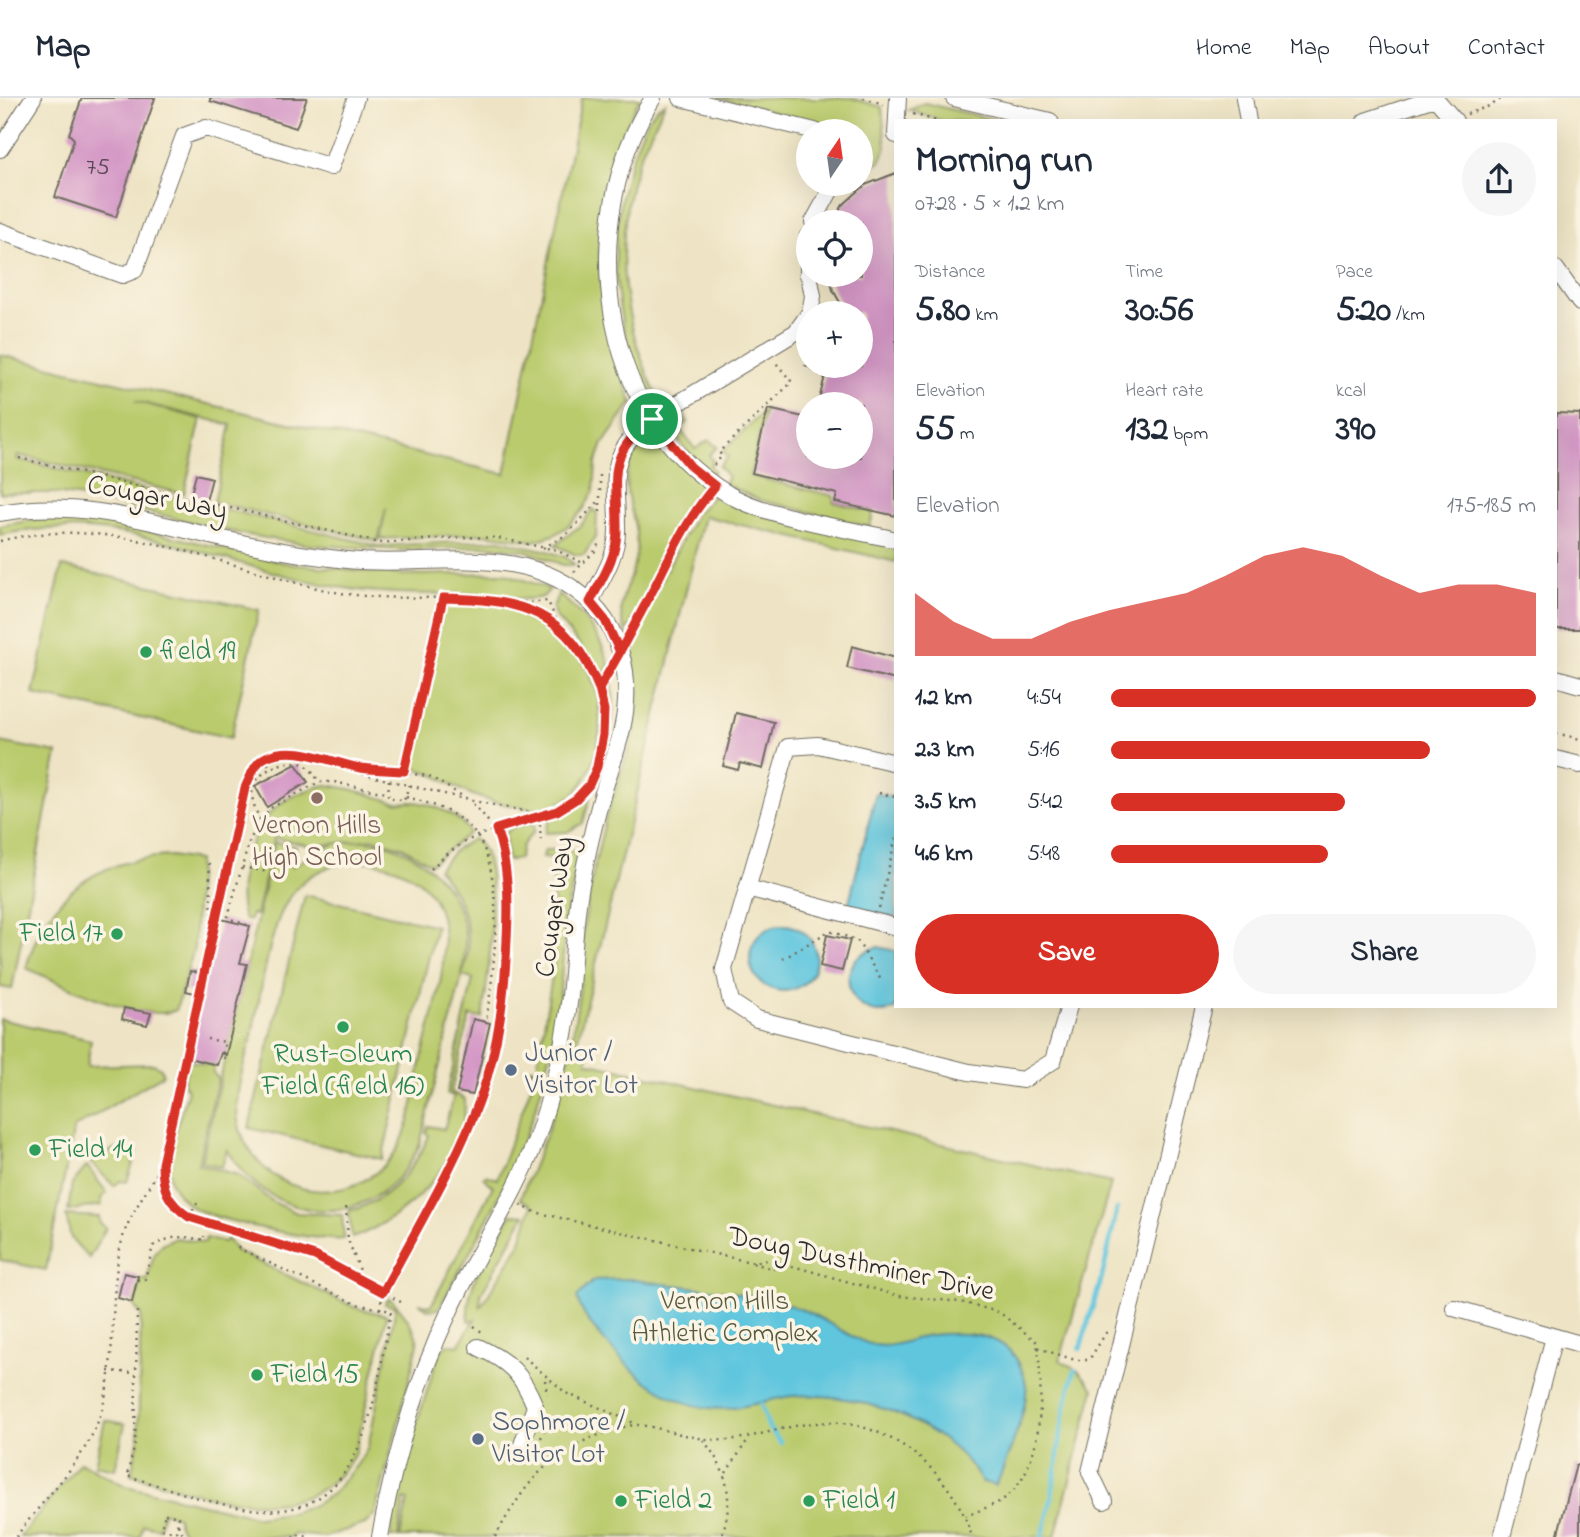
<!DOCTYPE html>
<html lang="en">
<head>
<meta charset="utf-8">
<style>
  :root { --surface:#fff; --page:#f6f6f7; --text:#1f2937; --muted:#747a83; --line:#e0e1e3; --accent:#d93025 }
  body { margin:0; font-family:"Indie Flower",sans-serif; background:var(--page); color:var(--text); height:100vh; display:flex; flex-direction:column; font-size:26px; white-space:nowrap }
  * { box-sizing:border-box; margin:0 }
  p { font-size:23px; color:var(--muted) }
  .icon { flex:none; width:38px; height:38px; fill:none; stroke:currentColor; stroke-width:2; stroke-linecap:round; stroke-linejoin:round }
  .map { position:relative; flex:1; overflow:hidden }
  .drawer { position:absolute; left:894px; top:21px; width:663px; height:889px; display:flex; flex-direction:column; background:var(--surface); border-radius:0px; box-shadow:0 7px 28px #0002 }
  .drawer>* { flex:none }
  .needle { width:46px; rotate:13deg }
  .fabs { position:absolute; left:796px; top:21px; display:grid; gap:14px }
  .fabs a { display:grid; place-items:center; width:77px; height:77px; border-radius:50%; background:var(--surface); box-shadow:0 7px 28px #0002; font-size:35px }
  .pin { position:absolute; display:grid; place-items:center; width:60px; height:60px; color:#fff; margin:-30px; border:4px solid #fff; border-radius:50%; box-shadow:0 2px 7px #0007 }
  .round { display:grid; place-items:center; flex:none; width:74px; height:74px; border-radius:37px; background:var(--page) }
  .overview { display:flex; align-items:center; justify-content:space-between; height:119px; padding:0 21px }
  h1 { font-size:38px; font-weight:800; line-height:52px }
  .figures { display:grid; grid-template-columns:repeat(3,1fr); gap:10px; height:119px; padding:7px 21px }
  .figures div { display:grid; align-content:center }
  .figures b { font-size:35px; font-weight:800 }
  .figures small { font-size:19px; font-weight:400 }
  .figures p { font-size:19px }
  .chart { height:196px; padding:14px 21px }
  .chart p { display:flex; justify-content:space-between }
  .chart svg { width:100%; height:126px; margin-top:7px; fill:var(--accent); opacity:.7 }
  .action { display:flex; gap:14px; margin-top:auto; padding:14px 21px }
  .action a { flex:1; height:80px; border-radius:42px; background:var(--accent); color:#fff; font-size:28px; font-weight:800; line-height:80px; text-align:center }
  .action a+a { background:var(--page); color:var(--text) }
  ul { padding:0 21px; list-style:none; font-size:23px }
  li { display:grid; grid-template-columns:112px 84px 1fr; align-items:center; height:52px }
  li i { height:18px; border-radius:9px; background:var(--accent) }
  header { display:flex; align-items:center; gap:42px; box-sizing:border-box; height:98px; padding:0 35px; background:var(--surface); border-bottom:2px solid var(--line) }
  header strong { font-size:33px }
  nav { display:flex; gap:38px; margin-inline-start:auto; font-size:24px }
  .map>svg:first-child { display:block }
</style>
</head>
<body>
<header>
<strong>Map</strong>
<nav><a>Home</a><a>Map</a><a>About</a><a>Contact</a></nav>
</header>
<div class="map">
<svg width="1580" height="1439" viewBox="0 0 1580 1439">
  <rect width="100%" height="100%" fill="#fcf5e5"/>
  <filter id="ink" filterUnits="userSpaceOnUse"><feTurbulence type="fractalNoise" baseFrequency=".0143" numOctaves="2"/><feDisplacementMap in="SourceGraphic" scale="14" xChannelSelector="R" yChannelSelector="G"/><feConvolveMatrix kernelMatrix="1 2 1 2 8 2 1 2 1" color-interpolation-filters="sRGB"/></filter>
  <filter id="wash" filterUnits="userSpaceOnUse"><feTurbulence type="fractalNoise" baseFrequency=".00686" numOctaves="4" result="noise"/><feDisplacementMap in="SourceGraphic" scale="28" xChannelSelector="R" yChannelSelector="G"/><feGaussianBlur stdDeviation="1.57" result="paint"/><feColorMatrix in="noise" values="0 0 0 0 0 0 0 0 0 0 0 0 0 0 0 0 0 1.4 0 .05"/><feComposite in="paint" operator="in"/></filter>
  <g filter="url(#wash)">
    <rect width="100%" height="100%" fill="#eee4c5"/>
    <path fill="#bacb6d" stroke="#727b4c" stroke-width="2" fill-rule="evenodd" d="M582 0H640C585 105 589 199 633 307H630L603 346 596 365 594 393 583 412 568 428 554 437 534 443 484 436 380 441 386 410 378 443 214 404 231 327 135 303 201 321 184 396 18 357 17 361 378 448 499 442 547 453 565 459 575 467H563L527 453 489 448 406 452 310 447 242 436 84 399 53 395H0V257L505 376Z
      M718 0H851L882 9 886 50 880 64 861 73V33H833L819 25Z
      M665 5C656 25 645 44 638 64 612 144 621 221 656 296L650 298C608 222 606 129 636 49 642 34 650 12 665 5Z
      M925 5 933 7 999 23H942L909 12Z
      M765 312 750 378 834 398 833 404 873 414 870 429 760 402 724 386 728 379 719 368 728 359 723 353Z
      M682 314 688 324 679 330 695 351 709 342 717 349 709 357 713 363 710 368 714 373 711 377 680 345 670 329 674 318Z
      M654 341 659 342 708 391 690 410 626 535C612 501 632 488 636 456 641 412 612 396 636 349Z
      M714 397 727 404 896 448V464L704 418 575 952 588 956 587 964 1111 1085 1060 1262 1079 1273 1094 1291 1055 1439H400L408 1402 404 1401 398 1439H390L404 1365 439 1256 447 1246 458 1248 475 1221 469 1223C462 1188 495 1145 511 1116L525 1117 481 1196 480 1210 520 1146 532 1107 520 1101 548 1032 571 951 581 881 583 832 594 770 606 719 634 636 638 597 629 542 696 416Z
      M593 411 597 415 596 438 584 457H576L555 447 581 427Z
      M37 421 104 423 290 466 404 477 504 475 550 491 543 499C519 505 499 496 475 496 423 496 373 497 322 486 208 463 120 412 0 437V428Z
      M62 468 259 512 231 640 33 596Z
      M558 496C582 514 601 538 609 567L600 585 580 547 555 518 553 510Z
      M480 503C513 507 548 519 570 545 582 559 593 579 597 597 606 639 593 702 544 710 527 713 482 702 466 694 446 685 431 672 408 669L443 512 452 504Z
      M611 573 614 610 605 653 606 618 602 591Z
      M0 644 57 655 12 891 0 889Z
      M596 679 583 725 567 734 545 735 549 723 578 704Z
      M325 687C350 689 370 697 394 704 400 706 403 704 409 704 428 703 463 718 469 735L431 766 402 749 374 741 312 748 274 740 256 817 251 816 250 822 244 821C233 786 250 729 280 706 293 696 310 691 325 687Z
      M534 725V733L522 748 519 761 508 763 505 735 515 728Z
      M473 741C506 755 487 889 482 920L470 918 451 994 465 1001C467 1063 407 1120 352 1140L349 1113C389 1103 413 1074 429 1038L426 1034 428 1028 444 1031 454 998 447 996 473 881 462 878 420 1046C381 1134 273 1133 227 1051L222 1069 201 1064 275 744 296 749 292 769C301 764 309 757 319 752 380 723 451 766 464 829 467 845 464 862 462 877 477 840 464 802 438 771L455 752ZM362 763C481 775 441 883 422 960 415 992 412 1034 391 1060 354 1106 283 1103 251 1054 242 1041 237 1025 237 1010 237 984 247 957 253 932 262 893 268 833 289 800 305 774 334 765 362 763Z
      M545 752H573C582 765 568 798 567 814 562 861 561 907 551 952 532 1046 485 1129 438 1211L429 1212 419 1205 431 1208 493 1088 483 1079 486 1077 497 1081 534 980 535 974 523 970H537L554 866 553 760 543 759Z
      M171 758 198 762 194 850 176 912C144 927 59 884 26 870 46 797 96 761 171 758Z
      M305 797 436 828 382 1061 249 1030Z
      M0 921 91 942 87 968 154 966 161 970 163 977 74 1030 46 1172 0 1162Z
      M189 963 214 968 213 975 218 980 198 1066 238 1077 273 1104 297 1115 342 1117 344 1141C323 1145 206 1121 189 1107 184 1103 174 1092 172 1086 162 1065 182 1014 188 992L183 986Z
      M114 1051 137 1053 127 1084 120 1083 114 1088 90 1064Z
      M87 1068 107 1095 101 1100 102 1107 68 1113 72 1086Z
      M66 1117 99 1119 100 1126 106 1130 89 1160 71 1140Z
      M177 1140 205 1145 206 1140 224 1144 227 1141 236 1153 356 1210 387 1217 355 1355C310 1439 202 1397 131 1376L138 1345 141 1217 134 1208 141 1181 147 1182C152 1162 154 1144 177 1140Z
      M389 1200C401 1209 416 1231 418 1246L375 1416 365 1426 324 1439 293 1436 292 1439H193L185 1437 178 1426V1419L163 1414 159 1430 143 1427 140 1439H20L80 1364 126 1388 258 1419 294 1414 312 1408 332 1396 357 1367 368 1349 396 1209 385 1206Z
      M105 1322 125 1326 115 1371 95 1367Z"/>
    <path fill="#61c6de" stroke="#467884" stroke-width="2" d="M876 695 896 700V820L848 808Z
      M750 860a33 33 0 1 1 66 0a33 33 0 1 1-66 0Z
      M878 849 896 853V908H901C852 935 824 863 878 849Z
      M630 1181C688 1191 748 1191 803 1212 827 1221 849 1241 874 1247 895 1251 912 1239 931 1237 974 1233 1017 1235 1026 1287 1029 1310 1008 1356 1000 1379L995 1387 982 1384C949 1325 858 1293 793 1298 765 1301 739 1314 709 1310 669 1305 638 1280 612 1251 597 1234 583 1221 577 1199L594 1182Z"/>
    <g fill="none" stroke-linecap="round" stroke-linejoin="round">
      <path stroke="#61c6de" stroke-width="4.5" d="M1080 1251 1103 1175 1117 1111
        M761 1306 769 1330 781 1345
        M1042 1439C1059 1384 1057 1327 1075 1272"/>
    </g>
    <g id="blocks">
      <path fill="#d498c6" d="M82 0H155L116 119 55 99 74 41 69 36Z
        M210 0H307L296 30 210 3Z
        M896 75V418L835 404 837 396 752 375 768 311 808 320V359H861V306H818L825 278 807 268H861V215L845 213 833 192 829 177H861V124H833L843 107 865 87Z
        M1556 315 1580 316V531H1556Z
        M196 376 212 380 206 403 190 400Z
        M852 548 896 560V582L847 570Z
        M736 615 774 624 763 671 740 665 738 672 723 668Z
        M296 666 308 684 267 709 255 688Z
        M221 821 250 828 240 865 247 866 226 957 221 955 217 967 189 960 203 897 186 893 190 873 208 877Z
        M827 837 850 842 842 873 820 868Z
        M124 910 151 915 147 927 122 921Z
        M473 921 490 925 473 997 457 994Z
        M124 1175 138 1178 132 1204 118 1200Z
        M1576 1367H1580V1439H1557Z"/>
    </g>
  </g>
  <g filter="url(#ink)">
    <use href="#blocks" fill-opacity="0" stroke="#6f6c61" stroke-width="2"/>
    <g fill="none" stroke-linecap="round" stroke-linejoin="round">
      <g stroke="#6f6c61" stroke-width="18">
        <path id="minor" d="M653 0C576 121 596 318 728 396 765 419 850 431 896 442
          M681 0 815 33
          M954 0 1050 23
          M1244 0 1248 23
          M1365 23 1435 0 1455 23
          M896 37 898 0
          M0 51 33 0
          M813 124 834 86
          M0 133 122 177 135 172 184 38 206 30 331 69 356 0
          M808 138V177
          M1556 171 1580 205
          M809 177 813 198 810 215
          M0 415C78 400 153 425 228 442 268 451 307 458 347 462 429 471 526 440 592 506 612 525 625 557 626 585 629 630 610 666 599 709 592 734 586 761 581 787 574 824 574 861 570 898 564 945 553 994 537 1039 519 1089 490 1134 465 1182 422 1263 396 1349 380 1439
          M590 504C601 482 617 458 617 433 618 380 603 359 652 321L796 234 808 217
          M1556 580 1580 587
          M1556 661 1580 667
          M896 665 818 647 788 649 724 871 731 904 757 921 969 974 1023 982 1053 963 1069 908
          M747 790 896 829
          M1454 1210 1580 1246
          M478 1249C510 1264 522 1276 535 1308L519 1356
          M1104 1403 1090 1374 1204 908
          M1502 1439 1554 1239"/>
      </g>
      <path stroke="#6f6c61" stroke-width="2.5" stroke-dasharray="2 5" stroke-linecap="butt" d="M863 0 884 6
        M913 16 937 23
        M1467 16 1492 7 1502 0
        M19 360 380 445 467 439 498 440 556 452 583 465
        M714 367 722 358 719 354 792 284 776 265
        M600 414V372
        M0 443C108 415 216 466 321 491 374 504 430 498 485 500 510 502 521 506 548 503 570 560 609 565 603 640
        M543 450 566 437 599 403
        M574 474 595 453 599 445
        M518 506 556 524
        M629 538 693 413 708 397
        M600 590 609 574
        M1556 635 1580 641
        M264 659 271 671
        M343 668 363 676 465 701
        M404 673 443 500
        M389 682 388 699 404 703 409 687
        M879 695 896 699
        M406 699C472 715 491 740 495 807 497 848 492 884 486 924
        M260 722C256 713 250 700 253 690 258 673 284 661 300 665 309 667 315 677 319 684
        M209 765 213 835
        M242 769 268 774
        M431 771C469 732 493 735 539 716L541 744
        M879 810 896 739
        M247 827 228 820V818L250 741 269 711 319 684H334L386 695
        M783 861 829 833 857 842 881 882
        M207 941 225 944 222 959 225 960
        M520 1107 535 1114 750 1164 771 1162 899 1198 961 1204 999 1214 1037 1244C1043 1289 1045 1361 1010 1396 1000 1406 979 1412 966 1418
        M346 1109 348 1142 363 1180
        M189 1119 199 1102
        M753 1165 774 1171
        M137 1182 145 1181 153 1148C172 1137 183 1138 204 1142V1138
        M401 1204 315 1158 189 1119C168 1105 162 1091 162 1066L245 690 253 672 264 659 283 654 301 655 362 670 429 678 469 702 539 716 557 713 576 701 589 686
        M380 1211 383 1194C416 1131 457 1064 481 998 500 944 506 888 508 831 509 778 511 742 471 704
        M137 1213 135 1346 127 1378C170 1390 216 1409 261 1412 369 1421 375 1290 391 1213L356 1206 234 1148
        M474 1228 482 1234
        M1038 1250 1075 1262H1089L1109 1230
        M524 1259 566 1295 634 1325
        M108 1273 136 1275
        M545 1282 547 1296
        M541 1340 547 1324
        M703 1342C728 1372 735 1402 721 1439
        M537 1355 546 1366
        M726 1375 749 1340
        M165 1416 179 1419 176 1434 161 1431Z
        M178 1427 185 1439
        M16 1439C44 1399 84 1365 100 1318 119 1260 107 1197 123 1139 130 1115 149 1090 161 1068
        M293 1439 294 1436 309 1439
        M495 1439C524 1387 549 1352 608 1334 618 1331 630 1326 639 1327 670 1331 697 1344 728 1342 758 1339 787 1327 817 1325 887 1318 954 1375 972 1439"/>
      <use href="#minor" stroke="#fff" stroke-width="16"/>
    </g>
  </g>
  <g fill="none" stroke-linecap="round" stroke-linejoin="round" filter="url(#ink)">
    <g stroke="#fff" stroke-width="14">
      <path id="route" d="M652 321C603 359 618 380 617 433 617 459 601 482 590 504L605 522 620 554 599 591 604 612 603 637 597 669 589 687 576 701 557 713 496 731C509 767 509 804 507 841 505 895 499 947 481 998 457 1065 416 1131 383 1194L315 1158 189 1119C168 1105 162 1091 162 1066L245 690C250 679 255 664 266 659 295 645 331 665 361 670 375 672 390 672 404 673L443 500C521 501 569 513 599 591 618 558 636 524 654 490 672 454 688 419 715 388L691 369 652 321"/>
    </g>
    <use href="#route" stroke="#d93025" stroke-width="9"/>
  </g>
  <g fill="#2e9e5b" stroke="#fcf5e5" stroke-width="2.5">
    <circle cx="146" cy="554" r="7"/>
    <circle cx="117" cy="836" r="7"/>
    <circle cx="343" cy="929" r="7"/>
    <circle cx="35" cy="1052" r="7"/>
    <circle cx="257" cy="1277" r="7"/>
    <circle cx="621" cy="1403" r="7"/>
    <circle cx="809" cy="1403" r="7"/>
  </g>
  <circle fill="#8d6e63" stroke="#fcf5e5" stroke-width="2.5" cx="317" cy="700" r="7"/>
  <g fill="#5c6f8a" stroke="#fcf5e5" stroke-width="2.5">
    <circle cx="511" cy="972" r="7"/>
    <circle cx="478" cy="1341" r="7"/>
  </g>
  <g text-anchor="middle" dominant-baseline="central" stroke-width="7" stroke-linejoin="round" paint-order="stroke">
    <g font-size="24" fill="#554652">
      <text x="98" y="70">75</text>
    </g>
    <g font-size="28" fill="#2b2b2b" stroke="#fcf5e5">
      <text transform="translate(157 401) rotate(11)">Cougar Way</text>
      <text transform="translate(556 809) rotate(-82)">Cougar Way</text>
      <text transform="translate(861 1167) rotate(12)">Doug Dusthminer Drive</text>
    </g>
    <g font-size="28" fill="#27864d" stroke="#fcf5e5" text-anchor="start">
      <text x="160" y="554">field 19</text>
      <text x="103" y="836" text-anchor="end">Field 17</text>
      <text x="343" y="957" text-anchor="middle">Rust-Oleum<tspan x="343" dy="32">Field (field 16)</tspan></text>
      <text x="49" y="1052">Field 14</text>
      <text x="271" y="1277">Field 15</text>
      <text x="635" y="1403">Field 2</text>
      <text x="823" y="1403">Field 1</text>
    </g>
    <g font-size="28" fill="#785e54" stroke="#fcf5e5">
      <text x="317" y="728">Vernon Hills<tspan x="317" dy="32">High School</tspan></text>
    </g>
    <g font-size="28" fill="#4e5e75" stroke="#fcf5e5" text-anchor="start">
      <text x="525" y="956">Junior /<tspan x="525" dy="32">Visitor Lot</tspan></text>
      <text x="492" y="1325">Sophmore /<tspan x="492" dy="32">Visitor Lot</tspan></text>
    </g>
    <g font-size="28" fill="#565b3f" stroke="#fcf5e5">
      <text x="725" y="1204">Vernon Hills<tspan x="725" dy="32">Athletic Complex</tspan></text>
    </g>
  </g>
</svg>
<div class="fabs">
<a><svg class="needle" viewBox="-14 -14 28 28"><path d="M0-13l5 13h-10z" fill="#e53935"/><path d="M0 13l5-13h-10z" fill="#747a83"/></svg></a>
<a><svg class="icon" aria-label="locate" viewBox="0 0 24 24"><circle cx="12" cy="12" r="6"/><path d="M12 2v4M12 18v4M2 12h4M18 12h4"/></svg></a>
<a>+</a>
<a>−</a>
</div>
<div class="pin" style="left:652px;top:321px;background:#1e9e55"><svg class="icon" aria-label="arrive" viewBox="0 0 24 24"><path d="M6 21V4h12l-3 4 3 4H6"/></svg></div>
<section class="drawer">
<div class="overview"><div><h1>Morning run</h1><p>07:28 · 5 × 1.2 km</p></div><a class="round"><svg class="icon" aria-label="share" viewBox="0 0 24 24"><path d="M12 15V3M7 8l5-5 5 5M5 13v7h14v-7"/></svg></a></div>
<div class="figures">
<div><p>Distance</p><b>5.80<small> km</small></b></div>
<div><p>Time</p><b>30:56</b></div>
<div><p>Pace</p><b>5:20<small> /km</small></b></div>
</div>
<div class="figures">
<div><p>Elevation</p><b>55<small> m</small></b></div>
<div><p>Heart rate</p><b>132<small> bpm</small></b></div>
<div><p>kcal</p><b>390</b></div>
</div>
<div class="chart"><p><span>Elevation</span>175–185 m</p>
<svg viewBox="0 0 160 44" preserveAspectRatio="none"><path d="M0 44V22L10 32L20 38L30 38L40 32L50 28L60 25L70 22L80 16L90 9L100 6L110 9L120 16L130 22L140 19L150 19L160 22V44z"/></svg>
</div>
<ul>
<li><b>1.2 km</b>4:54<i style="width:100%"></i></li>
<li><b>2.3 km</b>5:16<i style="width:75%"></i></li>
<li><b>3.5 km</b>5:42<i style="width:55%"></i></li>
<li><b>4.6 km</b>5:48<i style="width:51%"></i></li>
</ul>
<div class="action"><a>Save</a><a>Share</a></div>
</section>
</div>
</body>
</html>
